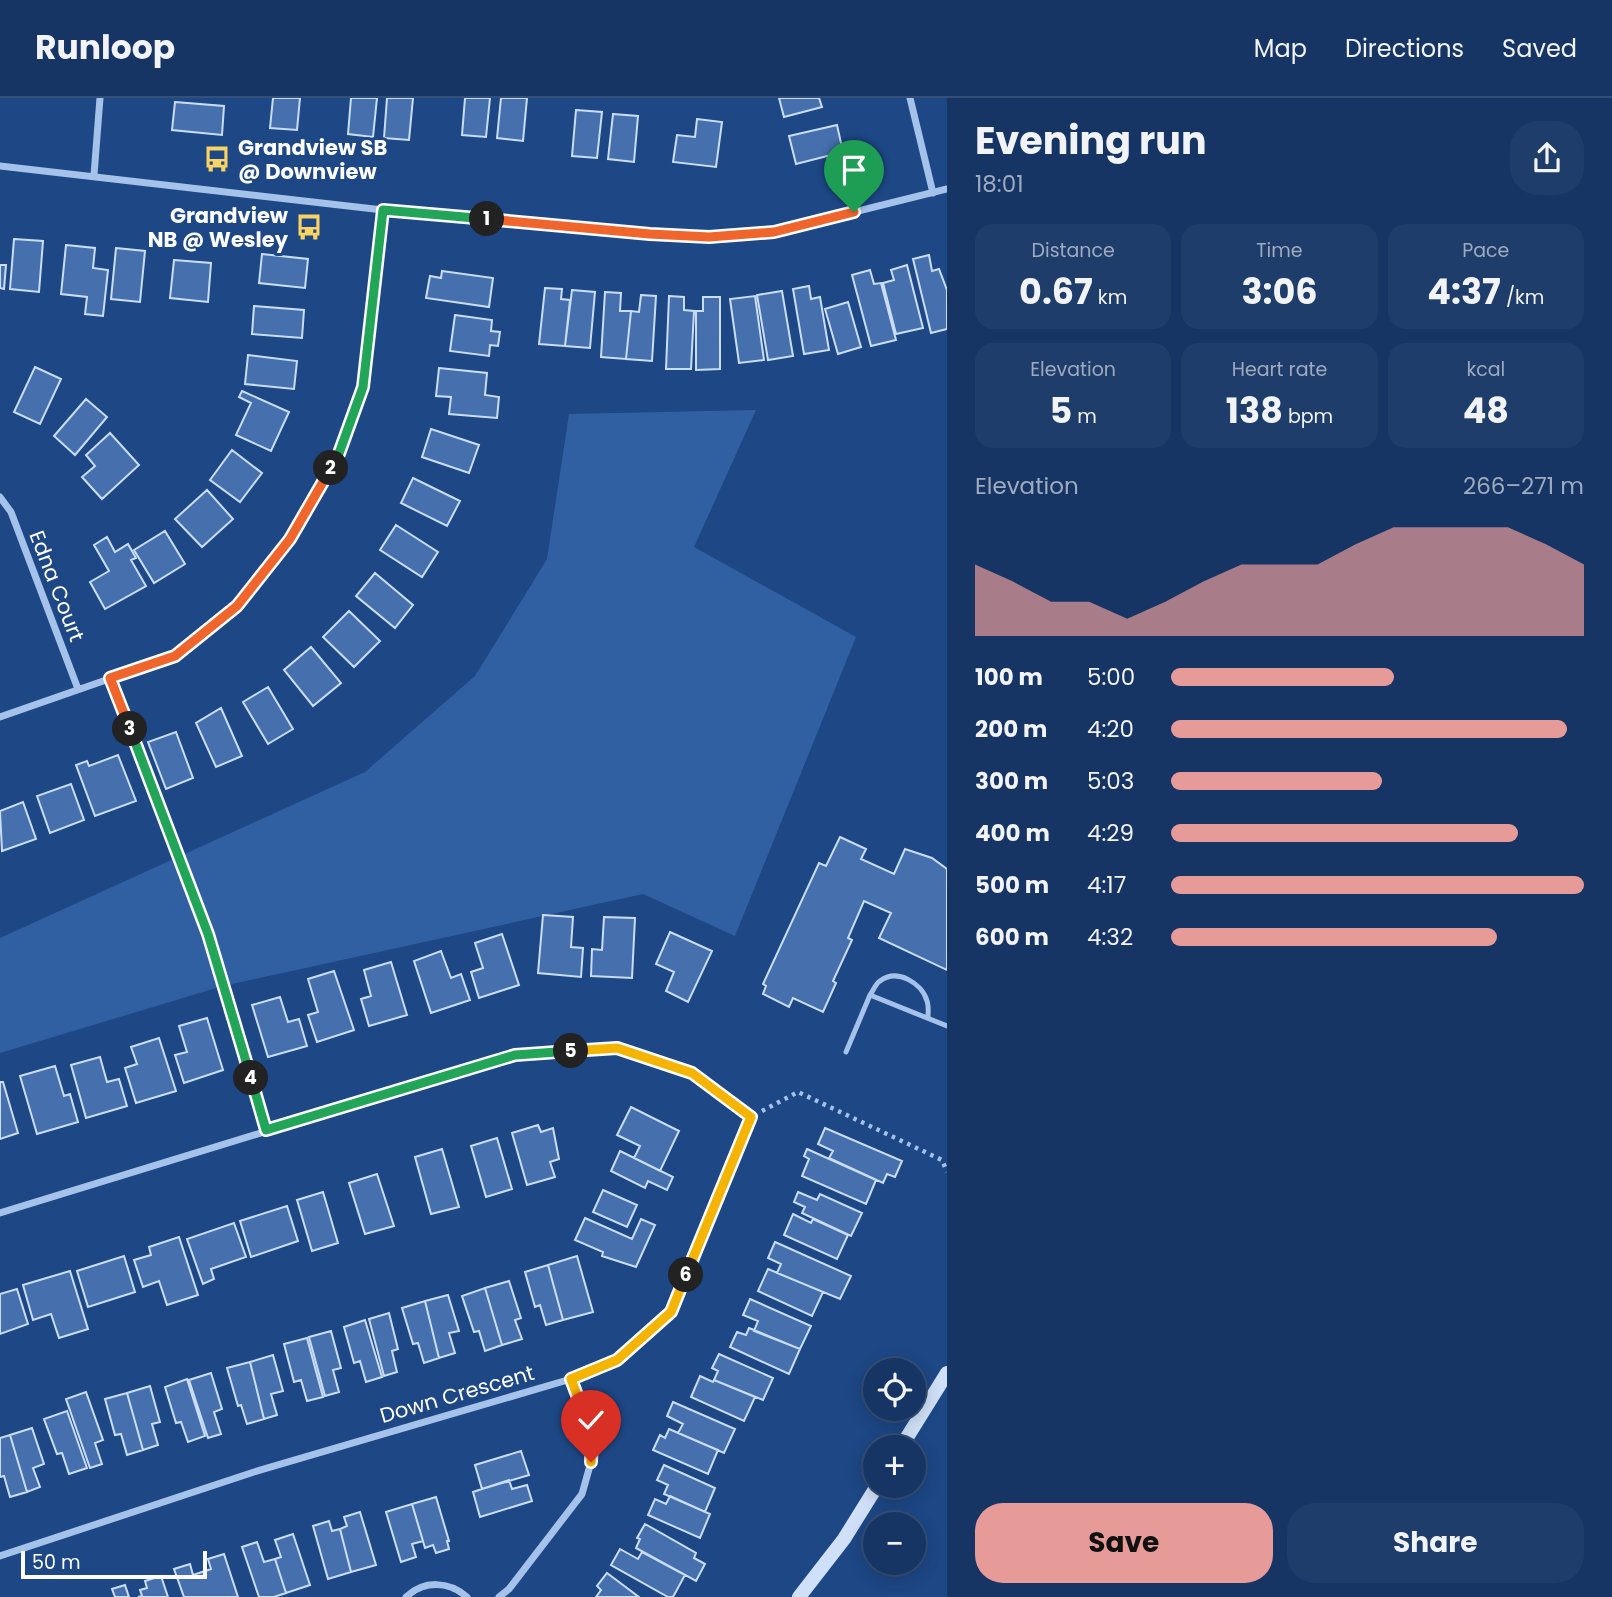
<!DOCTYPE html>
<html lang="en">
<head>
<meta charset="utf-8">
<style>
  :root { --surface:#163564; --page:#1f3d6a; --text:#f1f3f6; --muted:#9eabbf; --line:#355078; --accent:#e69b98 }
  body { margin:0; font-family:Poppins,sans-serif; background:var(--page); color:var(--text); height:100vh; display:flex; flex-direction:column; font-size:26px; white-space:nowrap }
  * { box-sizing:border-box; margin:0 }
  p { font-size:23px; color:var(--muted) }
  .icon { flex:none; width:38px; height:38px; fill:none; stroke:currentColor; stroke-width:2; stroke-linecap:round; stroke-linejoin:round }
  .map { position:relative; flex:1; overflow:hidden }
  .sheet { display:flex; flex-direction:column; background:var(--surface); width:665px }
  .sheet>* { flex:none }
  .fabs { position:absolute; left:863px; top:1260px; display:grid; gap:14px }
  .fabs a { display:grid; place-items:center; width:63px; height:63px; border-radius:50%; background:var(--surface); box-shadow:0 4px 18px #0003,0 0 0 2px var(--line); font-size:35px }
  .scale { position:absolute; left:21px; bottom:18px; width:186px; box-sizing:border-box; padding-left:7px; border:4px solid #fff; border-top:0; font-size:19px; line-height:24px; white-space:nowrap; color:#fff; -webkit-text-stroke:5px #1d4785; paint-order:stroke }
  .pin { position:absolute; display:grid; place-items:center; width:60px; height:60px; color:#fff; margin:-72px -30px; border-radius:50% 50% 50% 0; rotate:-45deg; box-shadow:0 0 7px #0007 }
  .pin .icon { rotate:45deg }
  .km { position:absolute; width:35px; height:35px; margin:-18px; border-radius:50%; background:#222; color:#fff; font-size:19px; line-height:35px; text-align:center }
  .round { display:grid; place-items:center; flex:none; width:74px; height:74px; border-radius:28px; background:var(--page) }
  .summary { display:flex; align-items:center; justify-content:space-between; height:119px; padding:0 28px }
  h1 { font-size:38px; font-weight:700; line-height:52px }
  .stats { display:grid; grid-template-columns:repeat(3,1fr); gap:10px; height:119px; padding:7px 28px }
  .stats div { display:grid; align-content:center; border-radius:18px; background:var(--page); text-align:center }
  .stats b { font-size:35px; font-weight:700 }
  .stats small { font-size:19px; font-weight:400 }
  .stats p { font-size:19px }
  .chart { height:196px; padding:14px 28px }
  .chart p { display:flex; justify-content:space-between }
  .chart svg { width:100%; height:126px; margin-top:7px; fill:var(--accent); opacity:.7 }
  .primary-button { display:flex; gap:14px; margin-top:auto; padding:14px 28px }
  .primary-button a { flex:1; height:80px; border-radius:28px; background:var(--accent); color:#111; font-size:28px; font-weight:700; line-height:80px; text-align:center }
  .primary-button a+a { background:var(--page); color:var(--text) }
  ul { padding:0 28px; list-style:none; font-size:23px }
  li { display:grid; grid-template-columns:112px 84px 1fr; align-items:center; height:52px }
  li i { height:18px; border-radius:9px; background:var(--accent) }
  header { display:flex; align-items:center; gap:42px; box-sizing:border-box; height:98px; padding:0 35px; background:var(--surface); border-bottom:2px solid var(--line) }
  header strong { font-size:33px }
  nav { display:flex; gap:38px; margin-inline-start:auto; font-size:24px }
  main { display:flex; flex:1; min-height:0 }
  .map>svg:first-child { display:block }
</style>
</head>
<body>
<header>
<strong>Runloop</strong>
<nav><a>Map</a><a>Directions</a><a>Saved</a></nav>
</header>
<main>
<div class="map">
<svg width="947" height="1499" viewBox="0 0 947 1499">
  <rect width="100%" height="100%" fill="#1d4785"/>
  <path fill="#3160a2" d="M756 312 694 449 856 539 735 838 643 796 223 888 0 955V840L365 674 475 578 547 461 569 316Z"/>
  <path fill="#4570ad" stroke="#c9ddf8" stroke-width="2" d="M273 0H300L297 32 270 30Z
    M351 0H377L373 39 348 36Z
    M387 0H413L409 42 384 40Z
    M465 0H490L486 39 462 37Z
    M501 0H527L523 43 497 40Z
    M779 0H819L822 9 784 19Z
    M175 4 224 8 222 37 172 32Z
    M576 12 602 14 597 60 572 58Z
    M613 16 638 18 634 64 608 61Z
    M697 21 722 24 716 69 673 64 677 37 695 39Z
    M837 27 843 54 796 66 789 38Z
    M14 141 43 143 39 194 10 191Z
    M66 147 95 150 93 170 108 172 103 218 85 216 87 199 61 196Z
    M116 150 145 153 140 204 111 201Z
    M262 156 308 161 305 190 259 185Z
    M929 157 932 173 939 171 947 192V231L931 235 913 161Z
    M174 162 211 165 208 204 170 200Z
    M0 167H6L4 191 0 190Z
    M907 167 923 230 896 236 883 185 894 182 891 172Z
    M870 172 874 186 881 185 896 242 871 248 852 177Z
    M442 173 493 180 489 209 426 200 430 178 441 180Z
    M809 188 811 201 820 199 829 252 804 256 793 191Z
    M545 190 562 191 561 201 570 202 565 248 539 246Z
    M572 192 595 194 590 250 565 248Z
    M782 193 793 258 768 262 757 197Z
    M605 194 621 195 620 213H631L626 261 601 259Z
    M641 197 656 198 652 263 626 261 631 213 639 214Z
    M669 198 684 199V212L694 213 691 271H666Z
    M755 198 764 262 739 265 730 201Z
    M703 199H720V271L696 272V213H703Z
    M848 204 861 249 838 256 825 211Z
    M254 208 304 212 302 240 252 236Z
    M455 217 492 222 491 233 500 234 498 248 490 247 489 258 450 253Z
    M248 257 297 263 294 291 245 286Z
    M35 269 61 281 40 326 14 314Z
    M439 270 487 275 485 297 499 299 497 320 449 316 451 299 436 298Z
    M242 293 289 314 271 353 236 337 251 305 239 299Z
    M86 301 107 319 75 357 54 338Z
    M431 331 479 347 469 375 422 359Z
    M110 335 139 367 102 401 82 379 95 368 86 357Z
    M232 352 262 375 240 404 210 382Z
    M413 380 460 403 447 428 401 405Z
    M207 392 233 421 202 449 175 421Z
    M396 427 438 454 422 479 380 452Z
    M165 433 185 466 154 485 134 452Z
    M107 439 115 454 128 446 136 460 131 462 146 488 105 511 90 484 109 473 94 447Z
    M375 475 413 507 395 530 356 498Z
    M349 513 380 543 354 569 323 539Z
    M311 549 341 585 313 608 284 572Z
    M268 589 293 631 268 646 243 604Z
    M221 610 242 658 216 669 196 625Z
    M176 634 193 680 166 691 148 644Z
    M118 657 136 703 95 718 76 667 87 663 89 668Z
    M71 686 84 722 50 735 37 698Z
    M23 704 36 741 2 753 0 713Z
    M840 739 866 751 861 761 894 776 905 751 932 760 947 771V872L879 840 891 815 864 803 848 840 852 842 833 883 836 885 823 914 793 900 789 909 763 896 766 888 763 886 819 765 826 768Z
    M543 817 573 819 571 849 583 850 581 879 538 875Z
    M604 819 635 820 632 880 591 878 592 851 602 852Z
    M670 834 712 853 688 904 666 893 674 874 656 866Z
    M502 836 519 887 479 900 471 874 483 870 475 845Z
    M441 853 451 880 461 876 470 902 431 915 414 863Z
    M391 864 407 917 369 928 361 901 371 898 364 872Z
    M334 873 354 932 317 944 308 917 318 914 308 881Z
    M280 899 288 924 299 921 307 948 268 959 252 907Z
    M207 920 223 972 184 985 175 957 187 954 179 928Z
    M159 940 176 993 136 1005 125 970 137 966 131 949Z
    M100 959 107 984 119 981 127 1008 86 1020 71 967Z
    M55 968 64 998 70 996 78 1024 37 1036 20 978Z
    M0 984H3L18 1035 0 1041Z
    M631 1009 679 1033 660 1073 634 1060 640 1048 617 1037Z
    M538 1027 541 1034 553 1030 559 1061 550 1064 555 1079 527 1087 512 1035Z
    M825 1030 902 1063 895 1079 887 1076 883 1085 829 1060 833 1053 818 1046Z
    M497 1040 512 1091 486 1099 471 1048Z
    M442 1051 459 1109 431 1116 415 1059Z
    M807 1051 876 1082 866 1106 802 1078 809 1061 804 1058Z
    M620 1053 673 1079 667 1092 648 1083 645 1090 611 1073Z
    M377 1076 394 1128 365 1136 349 1085Z
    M603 1092 637 1107 627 1129 593 1114Z
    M323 1094 338 1145 312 1153 297 1102Z
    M798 1094 817 1102 820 1096 862 1115 851 1138 802 1115 805 1109 794 1104Z
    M287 1108 298 1143 251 1159 240 1123Z
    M793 1116 811 1125 813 1121 848 1137 837 1161 784 1137Z
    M585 1120 632 1141 641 1121 655 1127 636 1169 602 1158 603 1154 575 1142Z
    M234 1125 246 1159 211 1171 214 1181 203 1186 187 1141Z
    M179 1139 198 1197 167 1207 159 1183 143 1189 134 1162 151 1157 149 1149Z
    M775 1144 851 1178 840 1201 777 1175 781 1166 768 1160Z
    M124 1158 135 1194 88 1209 77 1173Z
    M577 1158 593 1214 563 1222 548 1167Z
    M548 1167 563 1222 546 1227 540 1207 535 1209 525 1174Z
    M768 1171 823 1194 812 1218 758 1193Z
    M70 1173 88 1231 59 1240 51 1216 33 1222 23 1187Z
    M509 1183 521 1220 515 1222 522 1241 502 1247 485 1190Z
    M485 1190 502 1247 485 1253 479 1233 474 1234 462 1198Z
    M17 1191 28 1226 0 1236V1196Z
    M448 1197 459 1233 449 1235 455 1255 439 1260 425 1203Z
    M750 1201 811 1228 800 1251 754 1233 758 1223 743 1217Z
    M425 1203 439 1260 424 1265 418 1245 413 1246 402 1210Z
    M389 1215 398 1251 392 1253 397 1274 384 1278 369 1221Z
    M365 1222 382 1279 366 1284 360 1263 354 1265 344 1229Z
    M749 1230 800 1251 789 1276 730 1249 737 1234 746 1237Z
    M331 1233 341 1270 333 1272 339 1294 325 1298 309 1239Z
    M307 1240 323 1299 307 1303 301 1282 294 1284 284 1246Z
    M719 1256 773 1280 763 1302 714 1282 718 1273 712 1270Z
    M273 1257 283 1293 271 1296 277 1317 264 1321 250 1264Z
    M250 1264 264 1321 247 1326 241 1307 238 1308 227 1270Z
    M211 1275 222 1311 214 1314 221 1336 208 1340 189 1282Z
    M700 1278 713 1284 714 1282 755 1299 744 1323 691 1299Z
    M187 1281 205 1338 188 1344 181 1324 176 1325 165 1289Z
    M150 1288 160 1324 152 1326 158 1347 143 1352 127 1295Z
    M86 1294 103 1342 95 1345 102 1366 90 1370 66 1301Z
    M127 1295 143 1352 127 1357 121 1336 115 1337 105 1301Z
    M673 1304 735 1331 724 1355 678 1335 683 1326 667 1318Z
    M67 1313 87 1370 69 1376 62 1355 57 1356 44 1321Z
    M32 1330 44 1366 33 1370 40 1389 27 1394 10 1337Z
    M669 1331 718 1352 708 1376 653 1352 660 1337 665 1340Z
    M10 1337 27 1394 10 1399 4 1378 0 1379V1340Z
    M521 1353 529 1377 482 1391 475 1367Z
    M664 1367 715 1390 705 1414 664 1396 668 1387 657 1382Z
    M509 1382 512 1391 527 1387 532 1403 480 1419 473 1394Z
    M670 1398 710 1416 700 1440 648 1417 655 1401 666 1406Z
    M436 1399 449 1443H447L449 1451 436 1455 433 1447 425 1450 412 1406Z
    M412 1406 423 1443 412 1446 416 1459 401 1464 386 1414Z
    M360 1414 376 1467 351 1474 340 1431 347 1428 344 1419Z
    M329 1423 332 1433 340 1431 351 1474 328 1481 313 1428Z
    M645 1426 696 1455 694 1460 705 1466 696 1483 636 1450 640 1441 637 1440Z
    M293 1436 310 1487 286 1495 275 1461 281 1459 275 1442Z
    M257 1444 264 1464 275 1461 286 1495 274 1499H259L242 1449Z
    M620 1451 638 1461 642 1454 685 1477 673 1499H668L611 1467Z
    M224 1456 238 1499H184L174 1471 190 1466 193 1477 211 1471 208 1461Z
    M607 1475 639 1499H596L601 1492 597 1488Z
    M161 1478 168 1499H138L142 1498 140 1492 147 1490 145 1483Z
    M125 1487 129 1499H115L112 1491Z"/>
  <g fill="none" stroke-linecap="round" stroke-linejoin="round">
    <path stroke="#a4c2ea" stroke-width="4.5" stroke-dasharray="3.5 5" stroke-linecap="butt" d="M116 593 208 836 262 1018
      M762 1013 798 994 942 1062 947 1074"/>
    <path stroke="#a4c2ea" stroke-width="5" d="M870 897C873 893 876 885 880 883 897 870 922 885 927 903 929 908 928 915 928 920
      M846 954 870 897 947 928"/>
    <path stroke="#a4c2ea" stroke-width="7" d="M910 0 933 95
      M0 68 383 112 650 136 709 139 774 134 947 91
      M94 77 100 0
      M0 399 11 414 78 591
      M0 619 175 558 238 508 290 441 337 361 363 289 383 112
      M0 1115 515 957 617 950 692 975 751 1019 671 1214 617 1262 571 1281 254 1374 0 1458
      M406 1499C424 1482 449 1483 467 1499
      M499 1499 509 1491 582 1396 591 1364 592 1337 571 1281"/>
    <path stroke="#d0e0f8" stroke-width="14" d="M901 1349 947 1275
      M799 1499 844 1441 877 1388"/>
  </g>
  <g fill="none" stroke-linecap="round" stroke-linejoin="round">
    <g stroke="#fff" stroke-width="14">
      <path id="split-1" d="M487 121 650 136 709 139 774 134 854 114"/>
    </g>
    <g stroke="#fff" stroke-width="14">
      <path id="split-2" d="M331 370 337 361 363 289 383 112 487 121"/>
    </g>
    <g stroke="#fff" stroke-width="14">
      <path id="split-3" d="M130 631 110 580 175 558 237 508 290 441 331 370"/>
    </g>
    <g stroke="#fff" stroke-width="14">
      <path id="split-4" d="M130 631 208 836 251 980"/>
    </g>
    <g stroke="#fff" stroke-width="14">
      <path id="split-5" d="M251 980 266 1032 515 957 571 953"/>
    </g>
    <g stroke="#fff" stroke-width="14">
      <path id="split-6" d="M571 953 617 950 692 975 751 1019 686 1177"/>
    </g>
    <g stroke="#fff" stroke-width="14">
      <path id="split-7" d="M591 1364 592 1337 571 1281 617 1262 671 1214 686 1177"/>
    </g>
    <use href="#split-1" stroke="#f0652b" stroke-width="9"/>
    <use href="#split-2" stroke="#22a559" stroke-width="9"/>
    <use href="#split-3" stroke="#f0652b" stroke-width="9"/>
    <use href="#split-4" stroke="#22a559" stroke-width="9"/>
    <use href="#split-5" stroke="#22a559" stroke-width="9"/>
    <use href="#split-6" stroke="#f5b400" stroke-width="9"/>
    <use href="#split-7" stroke="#f5b400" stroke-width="9"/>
  </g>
  <defs>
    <g id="bus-bare" transform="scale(2.1)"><path d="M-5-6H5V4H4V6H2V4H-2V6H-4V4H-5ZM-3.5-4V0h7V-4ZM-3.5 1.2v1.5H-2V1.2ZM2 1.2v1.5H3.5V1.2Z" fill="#fad363" stroke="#1d4785" stroke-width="2.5" paint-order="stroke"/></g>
  </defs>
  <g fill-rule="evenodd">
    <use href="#bus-bare" x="217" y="61"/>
    <use href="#bus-bare" x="309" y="129"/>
  </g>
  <g text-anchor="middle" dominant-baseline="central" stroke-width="6" stroke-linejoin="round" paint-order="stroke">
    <g font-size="21" font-weight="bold" fill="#fff" stroke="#1d4785" text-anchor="start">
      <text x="238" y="49">Grandview SB<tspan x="238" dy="24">@ Downview</tspan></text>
      <text x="288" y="117" text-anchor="end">Grandview<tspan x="288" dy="24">NB @ Wesley</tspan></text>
    </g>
    <g font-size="21" fill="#fff" stroke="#1d4785">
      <text transform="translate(57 488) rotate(69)">Edna Court</text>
      <text transform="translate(457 1296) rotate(-16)">Down Crescent</text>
    </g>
  </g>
</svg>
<div class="fabs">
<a><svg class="icon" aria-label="locate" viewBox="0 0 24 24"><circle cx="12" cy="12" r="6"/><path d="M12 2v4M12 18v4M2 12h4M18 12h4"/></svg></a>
<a>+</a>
<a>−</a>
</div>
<div class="scale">50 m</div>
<div class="pin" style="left:854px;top:114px;background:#1e9e55"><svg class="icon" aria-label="arrive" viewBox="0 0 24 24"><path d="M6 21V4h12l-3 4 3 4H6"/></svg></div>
<div class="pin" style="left:591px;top:1364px;background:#d93025"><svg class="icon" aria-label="check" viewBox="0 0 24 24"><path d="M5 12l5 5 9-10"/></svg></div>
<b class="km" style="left:487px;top:121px">1</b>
<b class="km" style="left:331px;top:370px">2</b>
<b class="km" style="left:130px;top:631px">3</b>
<b class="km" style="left:251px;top:980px">4</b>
<b class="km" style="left:571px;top:953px">5</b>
<b class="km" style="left:686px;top:1177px">6</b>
</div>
<section class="sheet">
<div class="summary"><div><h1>Evening run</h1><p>18:01</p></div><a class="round"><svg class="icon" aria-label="share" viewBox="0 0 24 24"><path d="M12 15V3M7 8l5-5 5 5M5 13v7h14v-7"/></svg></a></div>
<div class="stats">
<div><p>Distance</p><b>0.67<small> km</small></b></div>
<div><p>Time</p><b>3:06</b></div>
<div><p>Pace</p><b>4:37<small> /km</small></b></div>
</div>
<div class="stats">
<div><p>Elevation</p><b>5<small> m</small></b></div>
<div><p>Heart rate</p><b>138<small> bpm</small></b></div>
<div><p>kcal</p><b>48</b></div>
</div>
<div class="chart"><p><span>Elevation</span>266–271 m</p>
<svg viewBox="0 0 160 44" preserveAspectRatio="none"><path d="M0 44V19L10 25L20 32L30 32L40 38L50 32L60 25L70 19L80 19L90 19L100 12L110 6L120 6L130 6L140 6L150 12L160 19V44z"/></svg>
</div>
<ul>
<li><b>100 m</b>5:00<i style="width:54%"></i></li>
<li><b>200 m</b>4:20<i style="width:96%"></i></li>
<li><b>300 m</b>5:03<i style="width:51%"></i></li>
<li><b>400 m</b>4:29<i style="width:84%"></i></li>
<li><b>500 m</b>4:17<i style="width:100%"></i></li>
<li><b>600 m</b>4:32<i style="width:79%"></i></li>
</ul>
<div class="primary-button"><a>Save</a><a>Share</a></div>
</section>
</main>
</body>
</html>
